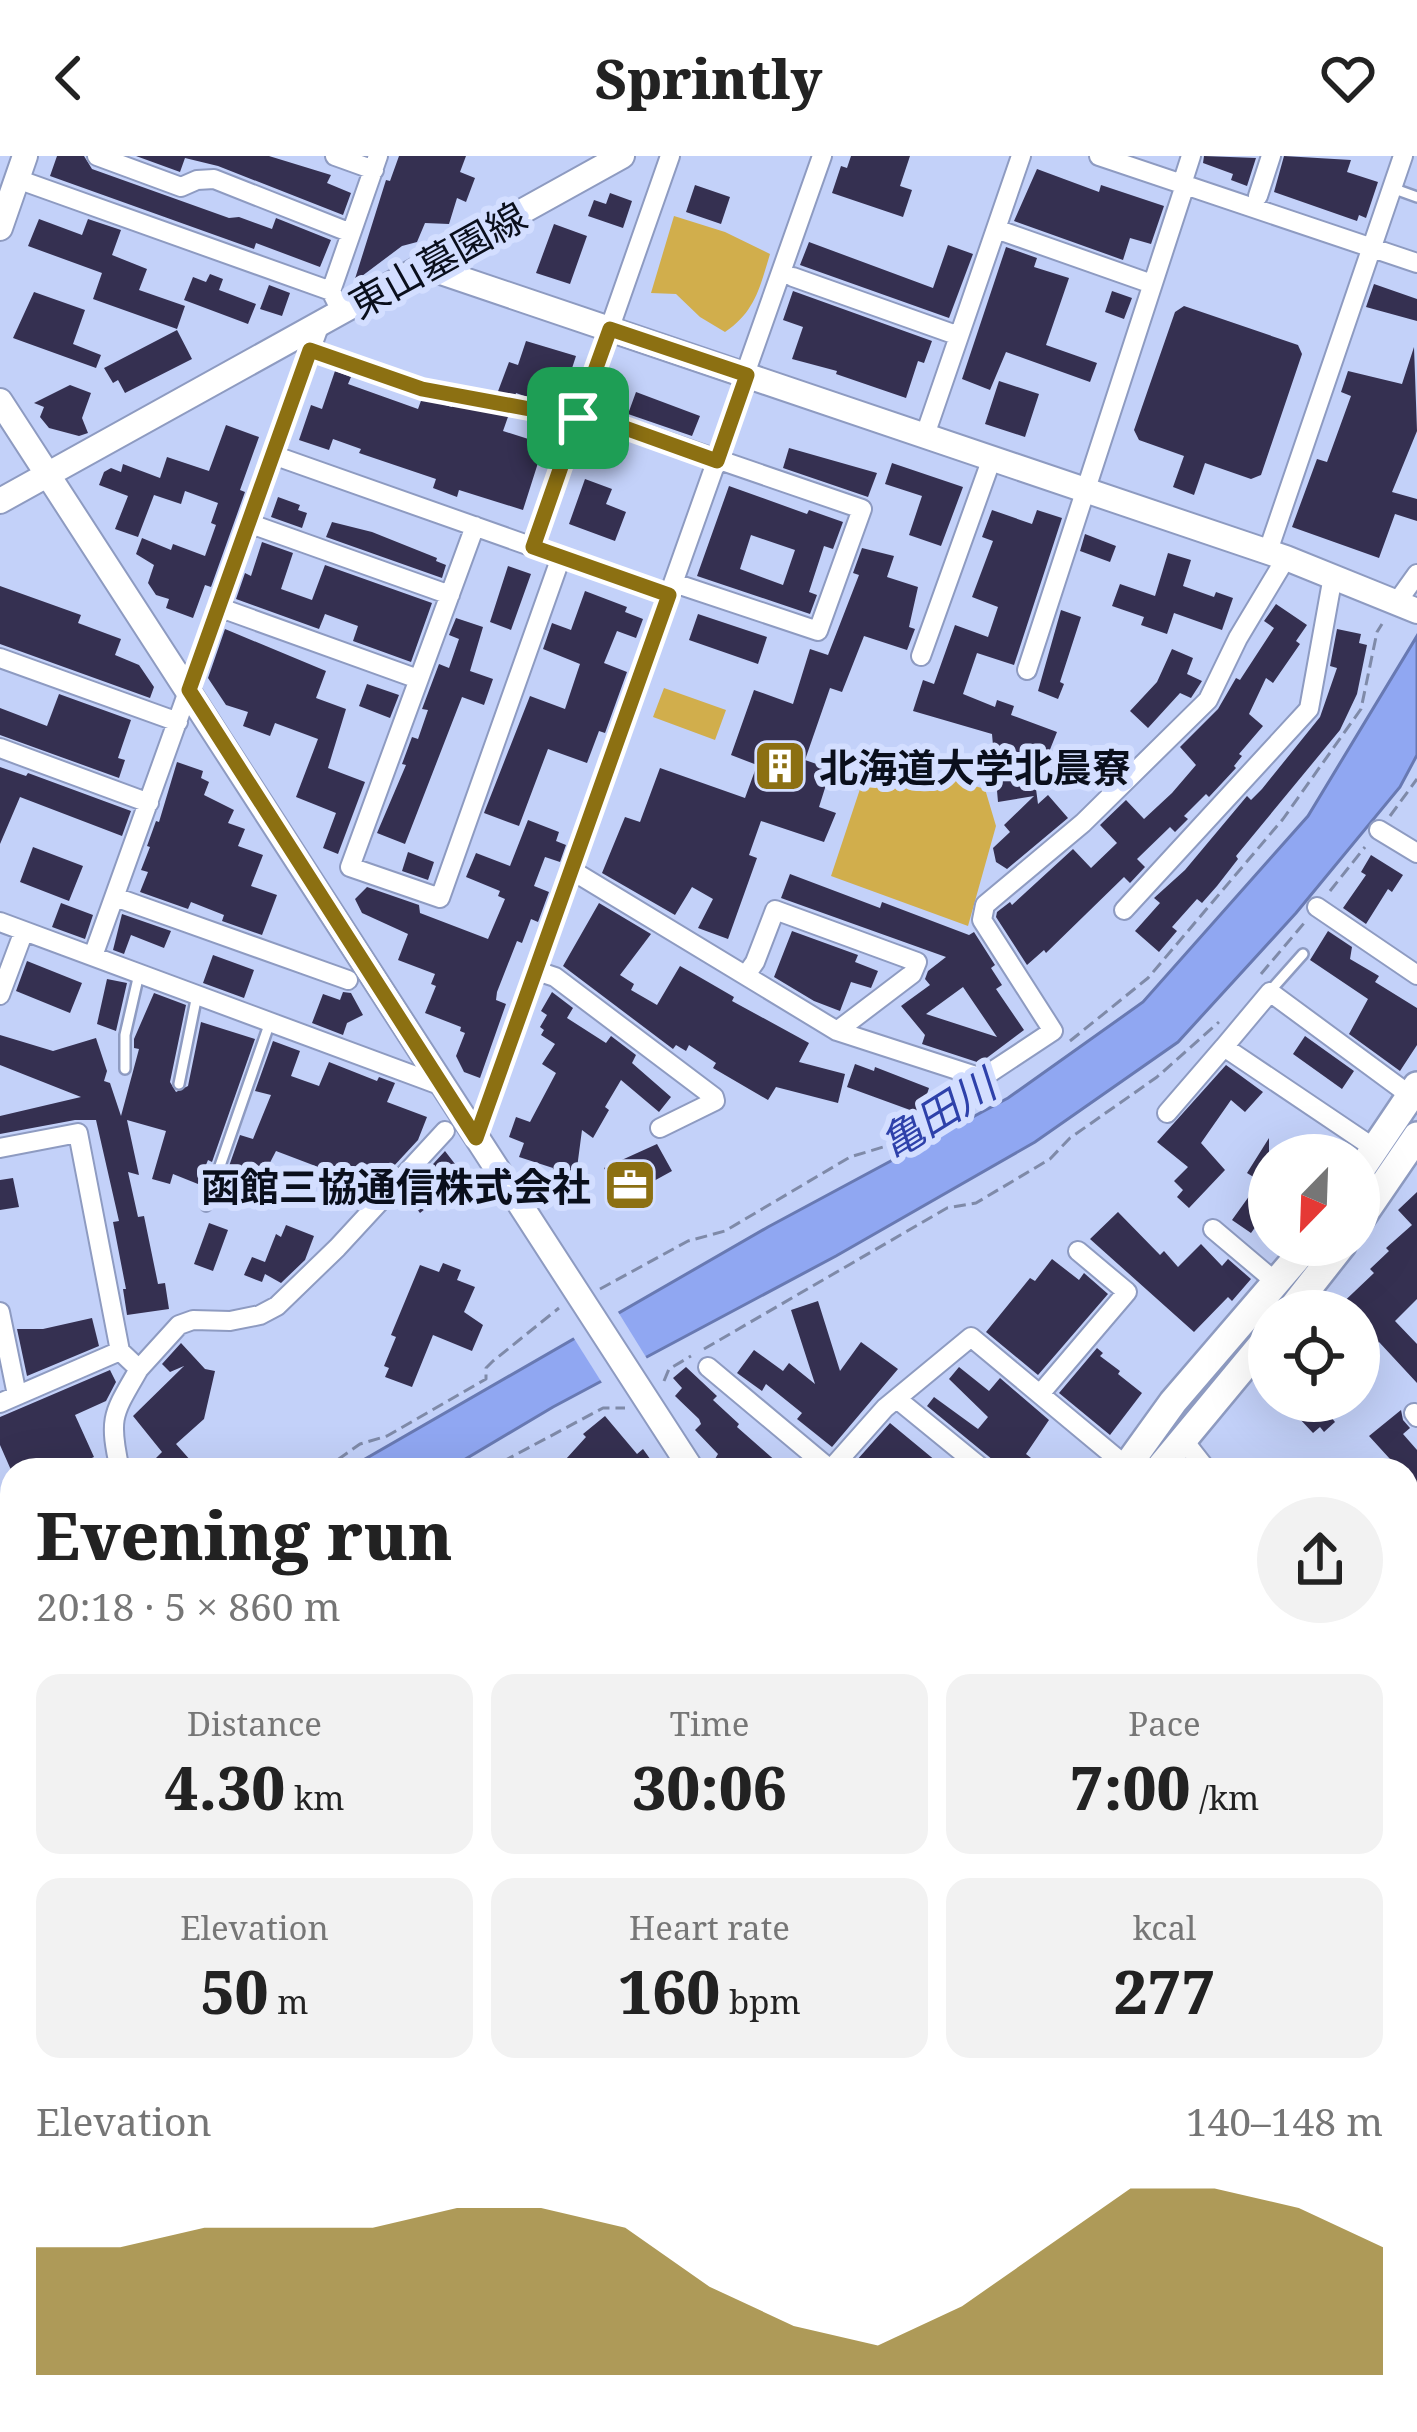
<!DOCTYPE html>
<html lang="en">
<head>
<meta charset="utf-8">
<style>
  :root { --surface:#fff; --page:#f2f2f2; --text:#222; --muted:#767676; --accent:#8c7012 }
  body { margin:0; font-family:"Noto Serif","Noto Sans JP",serif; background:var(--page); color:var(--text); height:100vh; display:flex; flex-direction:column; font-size:45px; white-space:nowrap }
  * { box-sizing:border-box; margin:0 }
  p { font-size:39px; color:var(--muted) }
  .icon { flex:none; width:66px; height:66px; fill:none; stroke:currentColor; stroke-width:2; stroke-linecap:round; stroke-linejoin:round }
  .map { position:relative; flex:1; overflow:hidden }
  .drawer { position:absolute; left:0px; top:1302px; width:1419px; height:975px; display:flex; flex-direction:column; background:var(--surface); border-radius:36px 36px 0 0; box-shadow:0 12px 48px #0002 }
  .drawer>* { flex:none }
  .needle { width:78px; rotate:203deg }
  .buttons { position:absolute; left:1248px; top:978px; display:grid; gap:24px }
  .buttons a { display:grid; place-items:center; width:132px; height:132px; border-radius:50%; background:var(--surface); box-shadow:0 12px 48px #0002; font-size:60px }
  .pin { position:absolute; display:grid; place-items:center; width:102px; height:102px; color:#fff; margin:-51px; border-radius:24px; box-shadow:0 6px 18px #0006 }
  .round { display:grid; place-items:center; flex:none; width:126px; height:126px; border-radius:63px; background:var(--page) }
  .headline { display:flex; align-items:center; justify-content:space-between; height:204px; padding:0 36px }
  h1 { font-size:66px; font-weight:800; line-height:90px }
  .metrics { display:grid; grid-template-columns:repeat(3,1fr); gap:18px; height:204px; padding:12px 36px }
  .metrics div { display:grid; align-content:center; border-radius:24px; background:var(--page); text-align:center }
  .metrics b { font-size:60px; font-weight:800 }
  .metrics small { font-size:33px; font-weight:400 }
  .metrics p { font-size:33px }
  .chart { height:336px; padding:24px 36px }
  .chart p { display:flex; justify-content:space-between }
  .chart svg { width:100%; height:216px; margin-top:12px; fill:var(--accent); opacity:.7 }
  header { display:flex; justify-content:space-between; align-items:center; height:156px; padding:0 36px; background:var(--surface); font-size:54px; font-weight:800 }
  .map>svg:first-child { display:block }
</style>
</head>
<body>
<header><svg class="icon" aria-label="back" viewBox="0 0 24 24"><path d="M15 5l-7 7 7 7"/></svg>Sprintly<svg class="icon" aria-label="heart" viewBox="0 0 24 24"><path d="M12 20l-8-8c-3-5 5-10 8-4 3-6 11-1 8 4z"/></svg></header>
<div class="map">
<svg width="1417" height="2276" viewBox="0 0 1417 2276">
  <rect width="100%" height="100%" fill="#c3d1f9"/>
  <path fill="#d1ae4c" d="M674 60 725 76 770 98C760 131 755 156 725 176L700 161 676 138 651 137Z
    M664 532 726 554 715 584 653 561Z
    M871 600 985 633 996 670 968 770 831 720Z"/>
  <path fill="#90a7f2" stroke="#6879b2" stroke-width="3" d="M1417 480V599L1400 631 1296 757 1178 886 1035 986 836 1100 553 1251 447 1314H346L768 1071 1008 942 1143 846 1308 660Z"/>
  <path fill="#c3d1f9" d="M615 1151 649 1206 604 1230 570 1176Z"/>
  <path fill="#353051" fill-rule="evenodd" d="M57 0H84L92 13 229 62 239 61 272 73 276 62 331 84 320 111 256 87 254 93 50 20Z
    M136 0H269L331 19 327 27 351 37 343 59 218 10 185 2 180 16Z
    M399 0H466L460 16 475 22 466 46 457 42 449 68 425 67 417 86 402 90 354 126 386 24 390 25Z
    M851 0H910L900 30 912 34 903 61 832 37 841 10 847 12Z
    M1204 0 1256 2 1247 30 1231 24 1233 18 1203 7Z
    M1284 0 1351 4 1347 16 1378 26 1366 62 1359 59 1357 65 1274 36Z
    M1037 13 1099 36 1101 29 1164 50 1151 88 1130 82 1123 104 1014 65Z
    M695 29 730 41 721 68 686 56Z
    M610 37 632 45 623 72 588 60 594 44 606 48Z
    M39 63 82 79 88 63 121 74 112 99 147 113 139 134 185 150 177 173 93 143 102 117 28 90Z
    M554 68 587 80 570 128 536 117Z
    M809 86 933 132 948 89 973 98 949 162 800 109Z
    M1006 91 1037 102 1034 111 1069 122 1046 189 1097 207 1090 226 1006 196 990 234 962 223Z
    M210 118 223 123 219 134 256 148 248 168 184 144 193 121 206 126Z
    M1374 128 1417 143V165L1366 151Z
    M269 129 290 137 282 160 260 153Z
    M793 135 932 185 924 207 918 205 906 242 836 218 837 215 792 203 803 171 783 164Z
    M1112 135 1132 142 1124 163 1105 156Z
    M34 136 85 154 73 188 101 199 96 212 13 182Z
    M1184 150 1298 189 1302 198 1261 319 1251 323 1205 307 1194 339 1173 331 1184 300 1139 284 1134 274 1175 156Z
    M177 174 192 203 125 237 118 224 113 227 104 212Z
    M526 185 576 200 560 249 534 240 533 243 516 237 515 241 497 238 509 206 518 209Z
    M1414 191 1417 275 1392 336 1417 343V365L1395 358 1379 402 1292 371 1317 303 1327 306 1351 240 1341 236 1348 215 1402 228Z
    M335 215 351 221 348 228 418 253 422 242 452 251 453 248 509 258 503 275 544 288 523 354 459 334 457 341 433 332 436 323 359 297 361 293 333 283 329 294 299 284 311 249 322 253Z
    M999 225 1039 238 1025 281 985 268Z
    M70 229 91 237 82 262 88 277 79 280 49 272 40 261 44 251 34 247Z
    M636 236 700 260 692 280 628 258Z
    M226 269 259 281 240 334 245 336 211 431 205 429 193 462 166 452 169 443 156 439 148 427 154 409 136 398 142 382 171 394 173 388 205 400 216 369 211 367 218 347 185 335 181 348 154 339 138 381 115 373 128 340 99 329 104 316 111 312 121 316 123 308 160 322 167 301 209 315Z
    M789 292 877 317 868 341 783 312Z
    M892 307 963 331 941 390 909 379 922 340 885 328Z
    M585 323 612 333 606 348 626 356 615 385 569 368Z
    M729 330 807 358 809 354 843 366 833 393 824 390 809 436 817 439 810 458 697 420ZM751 379 795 394 783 429 740 413Z
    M278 341 300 349 298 354 307 357 302 372 271 361Z
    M992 354 1032 368 1037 354 1062 362 1014 509 977 497 963 538 995 551 997 544 1014 550 1011 559 1057 576 1047 601 1031 595 1038 648 1048 639 1068 662 1007 713 996 706 993 692 1010 676 1004 669 1034 640 998 646 992 578 913 555 923 524 934 528 955 469 988 481 998 451 972 441 993 385 982 381Z
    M332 366 372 376 437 402 436 405 446 409 442 422 326 381Z
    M1085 378 1116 390 1110 406 1080 395Z
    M262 386 293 397 281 433 312 444 325 409 432 447 411 506 353 485 358 470 325 458 319 473 236 443 245 417 251 420Z
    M862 392 894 400 887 421 918 431 909 471 915 473 907 494 864 480 842 536 830 532 805 604 831 613 819 651 836 657 824 686 761 665 749 699 757 702 728 783 698 772 713 743 692 731 675 759 602 717 625 661 640 666 660 612 745 642 757 609 731 599 754 534 793 548 810 493 828 499 859 419 853 417Z
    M1168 397 1191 404 1183 430 1214 441 1216 436 1233 442 1222 474 1174 457 1167 478 1141 469 1144 461 1112 450 1120 428 1155 440Z
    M508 410 531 418 511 474 490 466Z
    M0 430 81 459 78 467 121 483 115 499 139 509 154 531 150 542 0 488Z
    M585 435 627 451 625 456 643 463 636 482 617 475 604 507 627 516 605 577 599 575 587 607 548 593 519 670 484 657 530 540 565 553 580 508 543 493 552 467 571 474Z
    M1276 448 1307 469 1296 485 1300 488 1273 527 1266 522 1249 558 1263 570 1239 598 1242 600 1234 610 1236 612 1209 641 1206 638 1184 660 1188 663 1175 676 1170 671 1137 703 1145 711 1130 727 1124 721 1046 797 1044 794 1027 809 996 761 997 756 1010 746 1012 749 1073 693 1091 712 1117 687 1100 669 1126 644 1144 663 1172 637 1196 609 1180 591 1218 553 1236 522 1240 524 1274 472 1264 465Z
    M1061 454 1081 461 1060 526 1064 528 1058 543 1038 535Z
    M698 458 767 481 758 508 689 484Z
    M456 462 483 471 470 515 493 523 484 549 462 541 405 688 377 677 406 609 402 608 412 581 418 583 428 554 422 553 439 508 449 512 459 483 449 479Z
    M225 473 326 515 316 542 346 553 328 612 365 626 338 698 323 692 336 657 296 641 318 583 275 567 270 580 243 570 248 556 226 549 208 522Z
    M1337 473 1361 478 1359 487 1367 489 1357 538 1340 574 1236 700 1238 703 1217 730 1202 747 1197 743 1172 771 1177 775 1159 796 1135 775 1160 747 1154 742 1185 714 1247 640 1251 644 1262 633 1320 561 1337 512 1330 510Z
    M1172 493 1193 502 1187 518 1202 525 1191 542 1180 537 1148 572 1130 555 1157 526Z
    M367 528 399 539 390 562 359 550Z
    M59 538 131 564 118 602 125 604 119 622 0 579V552L47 570Z
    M177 606 203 615 201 622 209 626 204 639 234 654 228 667 245 673 238 690 263 699 251 730 277 739 262 779 222 765 224 759 191 746 188 753 140 736 148 716 141 714 150 691 147 690 156 665 159 666Z
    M0 611 26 620 28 617 131 655 122 680 20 641 0 688Z
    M528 664 559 676 556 685 566 689 560 706 545 701 534 730 549 736 538 766 531 763 522 787 517 785 497 836 496 844 506 848 480 922 464 916 456 900 465 877 460 875 461 871 425 857 436 830 431 828 435 818 398 804 408 778 362 757 355 743 367 731 419 749 420 757 488 783 505 743 498 740 500 735 466 721 476 697 510 710Z
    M33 691 83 710 69 745 20 726Z
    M408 696 434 706 428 724 402 715Z
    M1371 699 1403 719 1392 736 1388 733 1366 768 1343 752 1366 719 1361 716Z
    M790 718 880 752 882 746 969 779 974 776 995 809 991 812 1002 829 996 833 1024 874 980 907 922 888 925 879 901 850 930 829 925 823 928 815 946 801 781 742ZM963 831 997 881 926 858Z
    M61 747 93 759 85 783 52 771Z
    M599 747 651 778 620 819 634 828 631 834 657 849 680 810 696 819 734 841 732 845 809 887 799 906 845 918 838 947 776 931 768 944 713 912 716 907 689 889 686 895 676 889 673 893 563 810Z
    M122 758 171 775 164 792 131 779 124 798 113 794Z
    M792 775 858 799 855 806 878 815 871 832 851 826 840 855 814 845 774 821Z
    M1328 775 1352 791 1350 803 1379 820 1375 826 1417 852V889L1400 915 1349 878 1368 843 1310 804Z
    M213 799 254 814 244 842 203 827Z
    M27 805 82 827 70 857 16 835Z
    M107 823 127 827 116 875 97 868Z
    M343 836 351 837 363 859 347 867 343 879 312 867 323 838 340 844Z
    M552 836 573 852 567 862 606 887 611 880 636 899 632 907 671 941 659 956 621 924 605 951 609 954 593 982 582 974 577 1012 570 1023 552 1020 553 1012 519 1001 524 987 509 981 516 961 530 966 556 917 542 908 555 888 541 879 544 874 540 871 547 859 541 855Z
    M154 837 186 849 170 926 176 936 188 930 201 866 255 883 212 1006 208 1004 198 1028 173 1018 170 1028 152 1023 166 975 127 964 139 1019 128 1016 138 1061 144 1060 158 1128 165 1127 169 1153 127 1159 123 1133H126L113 1066 119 1065 96 964H75L0 978V960L81 941 0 909V879L53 895 96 882 107 915 104 925 110 927 121 960 139 893 134 892V883Z
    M1305 880 1354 915 1342 933 1293 898Z
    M273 885 300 895 291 920 319 930 329 906 377 925 379 921 395 927 387 946 427 961 418 984 379 1026 360 1019 358 1024 334 1017 276 995 260 1026 228 1013 240 979 253 983 271 939 255 935Z
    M855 908 874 915 875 911 929 932 926 941 934 949 921 958 847 931Z
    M1226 909 1263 936 1245 956 1231 944 1201 987 1225 1014 1189 1052 1177 1041 1183 1034 1174 1025 1188 1011 1157 986Z
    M1269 982V1052L1251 1077 1232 1064 1260 1025 1247 1017Z
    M657 988 672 1015 621 1043 604 1012Z
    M445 995 465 1021 420 1057 413 1048 408 1052 401 1043Z
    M13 1022 19 1051 0 1054V1024Z
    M1417 1036V1143L1395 1165 1417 1188V1227L1379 1186 1359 1204V1155H1334L1374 1117 1370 1113 1389 1095 1386 1092 1412 1069 1398 1054Z
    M1118 1056 1160 1099 1164 1095 1178 1111 1201 1088 1222 1110 1228 1103 1251 1123 1232 1145 1228 1141 1194 1176 1090 1083Z
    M209 1067 228 1074 213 1115 194 1108Z
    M286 1069 314 1080 305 1104 281 1127 265 1118 262 1126 244 1119 252 1101 265 1106 276 1078 281 1081Z
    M1052 1103 1079 1124 1084 1117 1108 1138 1038 1219 986 1176 1030 1122 1035 1125Z
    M443 1107 461 1114 457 1124 475 1131 464 1156 483 1169 472 1195 433 1179 412 1231 385 1221 389 1212 384 1210 396 1181 391 1179 420 1109 439 1116Z
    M818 1145 840 1215 861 1186 898 1213 832 1291 797 1263 802 1257 766 1228 762 1235 737 1217 754 1194 783 1215 789 1207 815 1228 791 1154Z
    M92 1162 99 1190 27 1220 17 1173H43Z
    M181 1187 205 1213 215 1215 204 1263 176 1288 199 1314H144L162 1296 133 1260 184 1210 170 1216 162 1208Z
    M1097 1192 1103 1197 1100 1200 1120 1215 1118 1218 1142 1237 1110 1279 1059 1237Z
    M686 1211 717 1240 713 1244 739 1268 737 1271 786 1314H729L715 1303 718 1298 695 1274 701 1268 699 1263 675 1240 682 1232 673 1222Z
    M959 1211 989 1235 1000 1222 1049 1264 1026 1298 1046 1314H997L993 1304 927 1250 934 1241 978 1273 988 1261 949 1223Z
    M110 1214 116 1226 106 1245 75 1259 94 1301 66 1314H11L0 1289V1261Z
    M1283 1245H1325L1336 1256 1331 1261 1335 1266 1324 1276 1320 1271 1313 1277Z
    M1401 1254 1403 1264 1410 1272 1403 1278 1417 1294V1332L1407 1321V1314H1400L1369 1280Z
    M605 1260 637 1298 643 1293 658 1314H614L607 1304 597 1314H556L586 1281 583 1278Z
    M890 1267 942 1310 948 1302 963 1314H848Z"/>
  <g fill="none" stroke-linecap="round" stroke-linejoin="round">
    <g stroke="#8e9bc1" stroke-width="14">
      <path id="service" d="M1392 32 1417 41
        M311 195 422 233 578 262
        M1271 834 1303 798
        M125 913V879L139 818
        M179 928 197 839
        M206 1050 270 866"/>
    </g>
    <g stroke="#8e9bc1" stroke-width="22">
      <path id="minor" d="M97 0 181 31 197 24 214 23 351 77
        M335 0 374 14
        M1099 0 1417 107
        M17 23 331 135
        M1182 28 1191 0
        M1258 40 1271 0
        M996 73 1152 128
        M793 121 959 180
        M336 145 331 135 378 0
        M745 218 822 0
        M578 262 600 263 862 353 818 475 674 427
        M925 279 1021 0
        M273 299 669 439
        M248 367 450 439
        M475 370 350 711 440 742 561 401
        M533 391 670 0
        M1268 395 1403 0
        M1397 446 1417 418
        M218 451 418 523
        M921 500 992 302
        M0 502 178 566
        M1027 514 1185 29
        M0 592 149 647
        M1379 674 1417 697
        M573 715 837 875 982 922 1053 875 982 764 985 749 1083 667 1208 544 1238 482 1286 402
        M115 741 348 824
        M1317 751 1417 819
        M1124 754 1309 553 1333 420
        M0 766 445 931
        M93 800 321 165
        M537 815 555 821 714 941 715 945 660 972
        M746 819 755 806 775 754 917 806 912 818 837 875
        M0 839 24 775
        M1167 957 1224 891
        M476 982 747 219
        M0 992 78 977 120 1195 139 1213C113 1258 108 1261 120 1314
        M1374 992 1224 891 1270 836 1411 940
        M1213 1073 1277 1127
        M0 1156 17 1239
        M708 1211 831 1314
        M139 1213 179 1169 193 1164 230 1165 260 1159 277 1150 337 1092 445 975
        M1040 1238 1127 1136 1078 1095
        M897 1243 984 1314
        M0 1247 120 1195
        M1414 1257 1417 1261
        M1182 1282 1207 1314
        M830 1314 885 1252 971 1181 1126 1310
        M1407 1354 1417 1346
        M0 1418 12 1412
        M1407 1483 1417 1474
        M1407 1522 1417 1531
        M1407 1610 1417 1600
        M0 1667 12 1669
        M0 1815 12 1803
        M0 1950 12 1938
        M1407 2065 1417 2040
        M246 2265 257 2276
        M387 2265 398 2276
        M601 2265 606 2276
        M742 2265 747 2276
        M882 2265 887 2276
        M1147 2265 1152 2276
        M1344 2265 1371 2276
        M0 2266 8 2276"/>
    </g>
    <g stroke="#8e9bc1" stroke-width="28">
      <path id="tertiary" d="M0 72 25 0
        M426 111 1286 402 1417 455
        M0 245 692 1314
        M0 345 622 0
        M1407 1784 1417 1788
        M1308 2265 1315 2276"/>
    </g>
    <g stroke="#8e9bc1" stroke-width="32">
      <path id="secondary" d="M1359 1016 1417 930
        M1359 1065 1417 980
        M1290 1155 1342 1089
        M1124 1314 1173 1246 1308 1089
        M1158 1314 1269 1180
        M500 2276 508 2265
        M534 2276 542 2265"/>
    </g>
    <path stroke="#7f8aa8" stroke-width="3" stroke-dasharray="12 6" stroke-linecap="butt" d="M1390 660 1417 623
      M1330 735 1365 691
      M1261 818 1305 766
      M1070 885 1148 822 1283 663 1361 553 1377 476 1382 468
      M600 1133 688 1085 725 1075 850 1001 890 989 981 942
      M704 1193 947 1052 976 1047 1050 1003 1070 982 1157 921 1219 866
      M664 1225 669 1213 691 1200
      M323 1314 360 1288 387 1280 486 1223V1212L493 1205 559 1152
      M487 1314 603 1252H625
      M0 1539 12 1528"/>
    <use href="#service" stroke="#fff" stroke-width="9"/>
    <use href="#minor" stroke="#fff" stroke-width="18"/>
    <use href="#tertiary" stroke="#fff" stroke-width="24"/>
    <use href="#secondary" stroke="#fff" stroke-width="27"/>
  </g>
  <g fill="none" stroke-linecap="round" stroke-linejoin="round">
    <g stroke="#fff" stroke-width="24">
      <path id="route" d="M578 262 533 391 669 439 476 982 189 534 310 194 422 233 578 262 600 263 717 305 747 219 610 173 578 262"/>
    </g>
    <use href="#route" stroke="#8c7012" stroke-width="15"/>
  </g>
  <defs>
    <g id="building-square" transform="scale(2.7)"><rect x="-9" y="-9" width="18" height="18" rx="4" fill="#8c7012" stroke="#d3deff"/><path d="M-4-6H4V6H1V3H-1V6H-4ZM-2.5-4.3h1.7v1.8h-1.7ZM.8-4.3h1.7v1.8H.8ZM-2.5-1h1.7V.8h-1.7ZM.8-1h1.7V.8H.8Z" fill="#fff"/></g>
    <g id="office-square" transform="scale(2.7)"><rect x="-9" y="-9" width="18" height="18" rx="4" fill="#8c7012" stroke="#d3deff"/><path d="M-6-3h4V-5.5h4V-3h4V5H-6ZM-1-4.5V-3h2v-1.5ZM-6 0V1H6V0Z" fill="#fff"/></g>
  </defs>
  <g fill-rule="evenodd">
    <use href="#building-square" x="780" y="610"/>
    <use href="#office-square" x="630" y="1029"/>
  </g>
  <g text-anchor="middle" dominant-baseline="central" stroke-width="12" stroke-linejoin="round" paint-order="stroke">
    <g font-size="39" fill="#0a0f1c" stroke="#d3deff">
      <text transform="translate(437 103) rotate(-29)">東山墓園線</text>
    </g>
    <g font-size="39" font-weight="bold" fill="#0a0f1c" stroke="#d3deff" text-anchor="start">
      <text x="819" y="610">北海道大学北晨寮</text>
      <text x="591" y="1029" text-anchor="end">函館三協通信株式会社</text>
    </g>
    <g font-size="42" font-style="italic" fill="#2e41aa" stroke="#d3deff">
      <text transform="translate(937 957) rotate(-32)">亀田川</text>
    </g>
  </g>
</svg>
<div class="buttons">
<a><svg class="needle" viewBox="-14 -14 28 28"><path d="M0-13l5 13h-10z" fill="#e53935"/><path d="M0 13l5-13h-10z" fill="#767676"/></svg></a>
<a><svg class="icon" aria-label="locate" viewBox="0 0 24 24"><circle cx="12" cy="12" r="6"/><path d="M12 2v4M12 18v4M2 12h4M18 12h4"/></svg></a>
</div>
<div class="pin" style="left:578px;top:262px;background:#1e9e55"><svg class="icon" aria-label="arrive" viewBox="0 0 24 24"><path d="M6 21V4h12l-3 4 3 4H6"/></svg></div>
<section class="drawer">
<div class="headline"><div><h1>Evening run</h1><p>20:18 · 5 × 860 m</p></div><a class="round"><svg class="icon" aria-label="share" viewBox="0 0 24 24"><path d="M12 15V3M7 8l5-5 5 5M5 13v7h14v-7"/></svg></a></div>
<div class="metrics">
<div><p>Distance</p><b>4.30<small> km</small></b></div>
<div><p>Time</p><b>30:06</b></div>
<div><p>Pace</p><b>7:00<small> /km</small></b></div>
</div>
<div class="metrics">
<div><p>Elevation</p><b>50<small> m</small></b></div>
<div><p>Heart rate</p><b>160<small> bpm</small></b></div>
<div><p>kcal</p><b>277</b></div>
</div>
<div class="chart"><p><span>Elevation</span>140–148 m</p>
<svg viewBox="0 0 160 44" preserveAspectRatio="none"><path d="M0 44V18L10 18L20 14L30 14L40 14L50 10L60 10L70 14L80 26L90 34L100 38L110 30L120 18L130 6L140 6L150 10L160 18V44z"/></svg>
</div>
</section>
</div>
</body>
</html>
